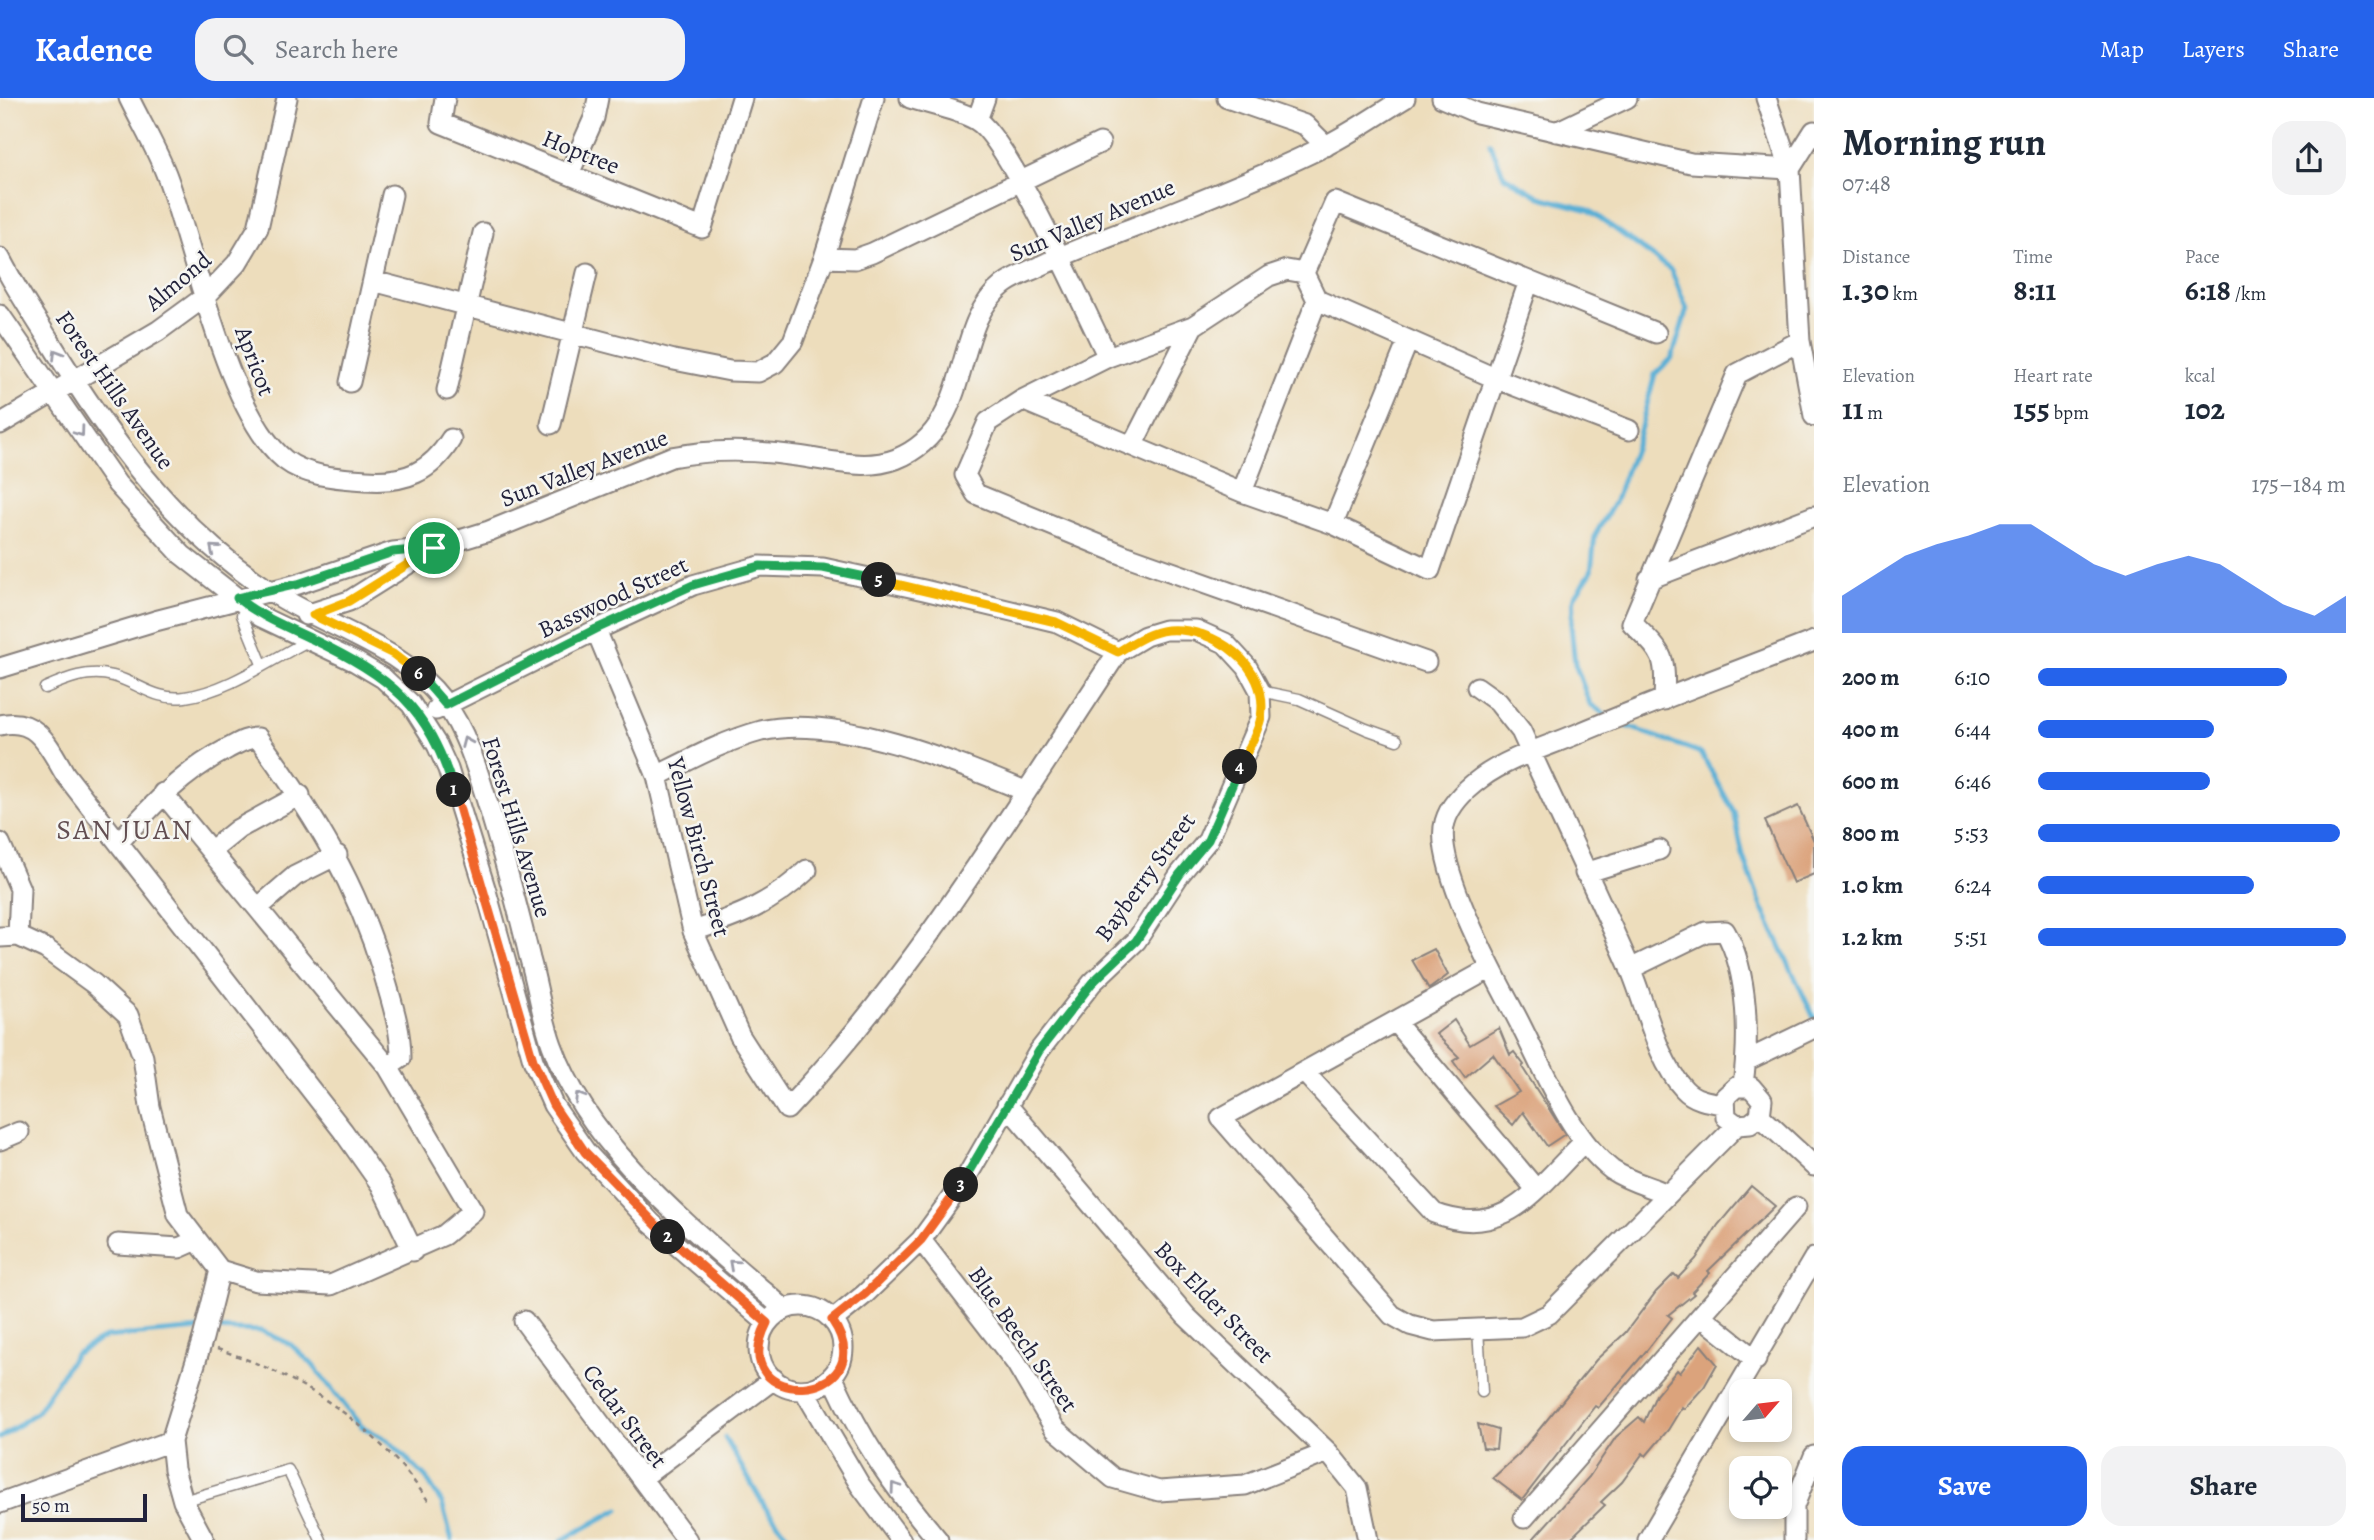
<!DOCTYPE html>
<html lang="en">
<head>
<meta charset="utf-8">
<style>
  :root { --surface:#fff; --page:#f2f2f3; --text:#1f2937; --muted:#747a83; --accent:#2563eb }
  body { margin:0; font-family:Alegreya,serif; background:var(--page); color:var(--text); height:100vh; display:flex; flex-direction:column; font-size:26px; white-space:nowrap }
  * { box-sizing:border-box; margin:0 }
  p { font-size:23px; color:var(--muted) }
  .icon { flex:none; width:38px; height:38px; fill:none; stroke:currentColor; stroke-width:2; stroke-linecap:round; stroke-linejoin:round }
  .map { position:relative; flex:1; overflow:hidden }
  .side { display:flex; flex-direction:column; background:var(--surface); width:560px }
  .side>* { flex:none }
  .needle { width:46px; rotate:62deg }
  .buttons { position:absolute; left:1729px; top:1281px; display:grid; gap:14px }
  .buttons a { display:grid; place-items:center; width:63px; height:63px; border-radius:14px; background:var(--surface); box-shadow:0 4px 10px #0003; font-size:35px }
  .scale { position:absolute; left:21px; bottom:18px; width:126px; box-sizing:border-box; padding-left:7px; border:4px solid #22223b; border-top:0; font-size:19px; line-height:24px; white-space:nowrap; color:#22223b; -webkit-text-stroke:5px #f6f6f2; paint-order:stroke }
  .pin { position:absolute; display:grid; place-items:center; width:60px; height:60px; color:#fff; margin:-30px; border:4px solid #fff; border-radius:50%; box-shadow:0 2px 7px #0007 }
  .km { position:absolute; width:35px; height:35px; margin:-18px; border-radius:50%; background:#222; color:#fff; font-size:19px; line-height:35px; text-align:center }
  .round { display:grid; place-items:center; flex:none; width:74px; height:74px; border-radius:21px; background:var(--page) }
  .overview { display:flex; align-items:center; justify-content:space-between; height:119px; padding:0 28px }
  h1 { font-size:38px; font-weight:700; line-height:52px }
  .figures { display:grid; grid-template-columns:repeat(3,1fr); gap:10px; height:119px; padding:7px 28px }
  .figures div { display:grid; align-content:center }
  .figures b { font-size:30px; font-weight:700 }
  .figures small { font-size:19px; font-weight:400 }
  .figures p { font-size:19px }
  .chart { height:196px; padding:14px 28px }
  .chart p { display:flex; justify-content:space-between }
  .chart svg { width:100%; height:126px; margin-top:7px; fill:var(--accent); opacity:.7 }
  .button { display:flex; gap:14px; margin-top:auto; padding:14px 28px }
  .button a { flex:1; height:80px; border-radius:21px; background:var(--accent); color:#fff; font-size:28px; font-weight:700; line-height:80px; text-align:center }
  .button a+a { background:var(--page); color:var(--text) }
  ul { padding:0 28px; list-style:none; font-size:23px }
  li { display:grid; grid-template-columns:112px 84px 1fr; align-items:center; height:52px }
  li i { height:18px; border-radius:9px; background:var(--accent) }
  header { display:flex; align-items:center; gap:42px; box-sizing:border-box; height:98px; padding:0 35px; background:var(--accent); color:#fff }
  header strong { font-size:33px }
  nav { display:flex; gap:38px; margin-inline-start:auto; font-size:24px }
  .search { width:490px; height:63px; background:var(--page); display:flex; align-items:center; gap:18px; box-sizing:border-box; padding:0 24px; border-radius:21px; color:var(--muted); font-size:26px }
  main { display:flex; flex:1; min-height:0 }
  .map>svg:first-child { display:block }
</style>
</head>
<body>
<header>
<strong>Kadence</strong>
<div class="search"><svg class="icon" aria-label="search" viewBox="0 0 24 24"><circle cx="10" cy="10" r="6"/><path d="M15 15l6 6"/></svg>Search here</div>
<nav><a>Map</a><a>Layers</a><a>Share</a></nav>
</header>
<main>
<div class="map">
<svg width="1814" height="1442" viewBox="0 0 1814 1442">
  <rect width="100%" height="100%" fill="#f6f6f2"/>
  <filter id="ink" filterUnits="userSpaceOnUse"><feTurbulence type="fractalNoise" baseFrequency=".0143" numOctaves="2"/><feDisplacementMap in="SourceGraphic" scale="14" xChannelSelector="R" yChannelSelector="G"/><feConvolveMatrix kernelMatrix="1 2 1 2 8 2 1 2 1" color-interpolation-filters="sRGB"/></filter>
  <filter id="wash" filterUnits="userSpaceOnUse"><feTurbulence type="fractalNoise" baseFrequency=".00686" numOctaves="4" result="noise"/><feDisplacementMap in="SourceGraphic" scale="28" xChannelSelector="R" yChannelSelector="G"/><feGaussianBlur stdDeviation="1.57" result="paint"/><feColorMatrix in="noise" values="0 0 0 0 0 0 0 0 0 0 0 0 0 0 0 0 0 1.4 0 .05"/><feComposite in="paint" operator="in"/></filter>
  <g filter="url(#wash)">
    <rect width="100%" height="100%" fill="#edddbc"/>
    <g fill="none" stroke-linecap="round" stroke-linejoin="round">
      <path stroke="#58afd5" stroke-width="5" d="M1490 45 1504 78 1540 99 1589 112 1671 172 1687 211 1672 260 1655 276 1638 340 1614 405 1595 437 1591 474 1574 499 1571 528 1575 566 1590 606 1607 618
        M1618 625 1701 655 1734 714 1743 758 1762 809 1814 920
        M210 1231 262 1233 290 1246 312 1266 361 1328 389 1343 426 1380 442 1405 452 1442
        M0 1340 37 1314 75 1256 105 1239 200 1231
        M725 1340 765 1409 791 1442
        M562 1442 619 1411"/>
    </g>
    <g id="blocks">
      <path fill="#dba37c" d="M1798 708 1814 743V776L1793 785 1765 723Z
        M1434 851 1448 877 1429 891 1412 862Z
        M1454 922 1470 947 1499 930 1510 957 1514 954 1524 967 1522 969 1565 1036 1547 1048 1523 1014 1513 1027 1494 1008 1519 994 1493 956 1465 980 1453 963 1459 959 1436 936Z
        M1751 1088 1775 1108 1708 1173 1710 1175 1692 1194 1694 1196 1668 1217 1672 1220 1647 1252 1598 1310 1595 1308 1522 1402 1493 1380 1519 1356 1596 1262 1625 1235 1656 1194 1674 1176 1678 1180 1696 1161 1718 1127Z
        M1701 1247 1717 1266 1704 1289 1684 1311 1682 1309 1668 1332 1646 1358 1643 1355 1622 1384 1601 1404 1605 1407 1569 1442H1532L1589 1379 1616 1339 1639 1319 1644 1324 1656 1297 1677 1272 1680 1275Z
        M1478 1326 1498 1332 1496 1351 1483 1350Z"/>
    </g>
  </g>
  <g filter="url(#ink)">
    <use href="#blocks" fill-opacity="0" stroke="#88807c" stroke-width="2"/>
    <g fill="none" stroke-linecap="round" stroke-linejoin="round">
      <g stroke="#88807c" stroke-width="13">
        <path id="lane" d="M242 517 262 566
          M45 590C66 581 89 571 113 578 139 585 155 603 185 599 228 593 270 562 308 543
          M1260 593 1299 601 1366 631 1397 642
          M1478 1232 1482 1294
          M183 1403 288 1372 321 1442"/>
      </g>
      <g stroke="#88807c" stroke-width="23">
        <path id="street" d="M129 0C142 27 158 53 168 81 194 153 228 317 285 362 307 379 340 380 366 382 405 385 431 374 451 341
          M445 0 441 25 702 130 742 0
          M910 0C931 7 957 11 976 22 1008 39 1087 218 1108 259
          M1227 0 1305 27 1326 48
          M1442 0 1477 15 1691 65 1790 71
          M1766 0 1790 71 1800 243 1814 318
          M977 22 985 0
          M1556 34 1627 0
          M1790 71 1814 33
          M569 76 594 20 598 0
          M0 160C14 188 32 215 49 242 107 337 173 429 267 491 327 531 399 545 444 604 467 634 478 674 489 710 504 760 518 810 530 861 538 889 542 920 552 947 590 1054 702 1138 784 1211
          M824 160 855 161 872 155 1100 45
          M1304 175 1287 172 1269 178 1193 228 1108 259 1022 302 988 324 965 377 976 396 1124 457 1426 564
          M373 183 674 262 730 273 758 274 775 265 793 243 824 160 874 0
          M1317 202 1497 281 1629 332
          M0 217 117 386 182 457 261 519 356 564 383 580 411 606 437 647 448 671 486 793 533 962 553 1007 585 1053 651 1125 767 1225
          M350 284 392 97
          M447 292 483 135
          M1022 302 1242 394 1333 426 1430 472 1529 183
          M0 326 158 233 206 198 237 165 258 130 287 0
          M551 326 587 175
          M1132 348 1193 228
          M1242 394 1317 202 1304 175 1335 104 1656 235
          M1333 426 1408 243
          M1649 481 1814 418
          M306 517 349 503 427 454
          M596 532 657 678 693 833 740 938 787 1011C916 875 1014 710 1118 554L1145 538 1165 532H1196L1225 545 1247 569 1260 593 1261 619 1208 742 1180 776 1136 843 1092 885 1039 953 966 1080 921 1142 865 1196 833 1222
          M0 570 155 523 298 486 393 454 434 450 489 433 671 359C711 351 756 352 797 358 829 362 865 373 896 361 976 329 949 229 1003 187 1013 179 1025 175 1036 170 1077 150 1121 135 1163 118 1217 96 1271 75 1323 49 1352 35 1378 16 1405 0
          M1477 589 1498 604 1521 633C1557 712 1595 790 1630 870 1646 907 1656 961 1684 991 1694 1002 1709 1004 1723 1006
          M1664 602C1666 556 1664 557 1632 525L1737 276 1800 243
          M436 612 596 532 693 487 760 468 823 470 924 492 1057 524 1118 554
          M0 627C37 618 49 649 65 676L343 1033 381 1087 413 1153
          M657 678C691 661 724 643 761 633 837 615 955 664 1025 693
          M119 744C152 707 183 674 227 651 237 646 247 639 258 640 315 718 356 784 384 877 392 905 401 931 401 960L388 969
          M0 745 20 791 18 838
          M212 752 238 731 300 697
          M1585 775 1659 752
          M259 809 295 778 337 757
          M693 833C740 818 771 806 807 772
          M0 839 18 838 46 851 94 886 128 917 143 959 150 1009 178 1117 220 1172 256 1183 331 1187 444 1137 473 1113 388 969 163 695
          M1491 870 1221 1020 1392 1217 1410 1227 1433 1233 1522 1229 1549 1216 1737 1027 1750 1026 1760 1018 1762 1002 1751 989H1736L1725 999 1726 1019 1737 1027
          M1630 871 1706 834 1725 833C1749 874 1749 941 1743 987
          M1396 925 1535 1090
          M1746 963 1814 930
          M1305 975 1434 1115C1506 1143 1536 1090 1584 1044
          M1007 1007 1186 1218 1328 1354 1357 1390 1368 1442
          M1760 1018 1814 1068
          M0 1042 19 1034
          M1665 1095C1648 1088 1628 1083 1612 1072 1568 1038 1541 965 1515 916 1494 877 1433 765 1445 724 1450 706 1466 691 1481 680 1508 660 1546 649 1577 636 1655 603 1735 574 1814 543
          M921 1142 1016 1265 1055 1331 1113 1380 1159 1393 1245 1387 1328 1354
          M118 1146 179 1150 197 1142
          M759 1250a42 42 0 1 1 84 0a42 42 0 1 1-84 0Z
          M1702 1219 1756 1262
          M524 1223 687 1442
          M832 1278C863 1345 891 1386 938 1442
          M804 1292 860 1387 901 1442
          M642 1380 774 1281
          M0 1405 171 1343
          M1524 1420 1796 1109
          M204 1442 183 1403 174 1371 171 1343 203 1240 220 1172
          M1648 1442 1814 1160
          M1794 1442V1408L1814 1358"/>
      </g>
      <path stroke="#88807c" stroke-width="2.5" stroke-dasharray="5 5" stroke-linecap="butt" d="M217 1251C305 1279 377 1328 429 1404"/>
      <use href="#lane" stroke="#fff" stroke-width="10"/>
      <use href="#street" stroke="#fff" stroke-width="19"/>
    </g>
    <defs><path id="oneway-chevron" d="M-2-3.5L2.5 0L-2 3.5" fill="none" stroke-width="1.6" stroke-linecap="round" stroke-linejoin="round" transform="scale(1.75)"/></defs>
    <g stroke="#9c9ca7">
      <use href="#oneway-chevron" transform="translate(57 256) rotate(-121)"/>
      <use href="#oneway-chevron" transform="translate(80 334) rotate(54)"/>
      <use href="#oneway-chevron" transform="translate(214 451) rotate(-140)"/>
      <use href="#oneway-chevron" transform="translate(466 644) rotate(-113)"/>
      <use href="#oneway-chevron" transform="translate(579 999) rotate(-122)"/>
      <use href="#oneway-chevron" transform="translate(733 1166) rotate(-138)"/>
      <use href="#oneway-chevron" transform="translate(895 1389) rotate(-126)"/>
    </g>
  </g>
  <g fill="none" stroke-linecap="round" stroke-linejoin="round" filter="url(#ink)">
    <g stroke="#fff" stroke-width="14">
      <path id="split-1" d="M434 450 393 454 298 486 237 500C261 519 285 528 312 541 391 579 427 607 454 692"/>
    </g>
    <g stroke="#fff" stroke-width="14">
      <path id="split-2" d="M454 692 533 962 553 1007 585 1054 668 1139"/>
    </g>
    <g stroke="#fff" stroke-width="14">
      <path id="split-3" d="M668 1139 767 1225C721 1317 888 1306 832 1222L865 1196 921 1142 961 1087"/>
    </g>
    <g stroke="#fff" stroke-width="14">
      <path id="split-4" d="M961 1087 1039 953 1092 885 1136 843 1180 776 1208 742 1240 669"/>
    </g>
    <g stroke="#fff" stroke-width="14">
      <path id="split-5" d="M879 482 1056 524 1118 554C1133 545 1149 534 1167 532 1213 528 1270 567 1261 619 1258 636 1246 654 1240 669"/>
    </g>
    <g stroke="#fff" stroke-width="14">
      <path id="split-6" d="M419 576 446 607 596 531 693 487 760 468 823 470 879 482"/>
    </g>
    <g stroke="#fff" stroke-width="14">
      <path id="split-7" d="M419 576 393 556 313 517 349 503 434 450"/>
    </g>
    <use href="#split-1" stroke="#22a559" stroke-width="9"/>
    <use href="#split-2" stroke="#f0652b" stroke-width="9"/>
    <use href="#split-3" stroke="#f0652b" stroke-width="9"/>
    <use href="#split-4" stroke="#22a559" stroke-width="9"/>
    <use href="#split-5" stroke="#f5b400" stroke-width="9"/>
    <use href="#split-6" stroke="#22a559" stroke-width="9"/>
    <use href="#split-7" stroke="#f5b400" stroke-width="9"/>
  </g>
  <g text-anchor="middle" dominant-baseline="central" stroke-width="5" stroke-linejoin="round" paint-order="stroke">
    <g font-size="24" fill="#22223b" stroke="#f6f6f2">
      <text transform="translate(581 54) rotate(22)">Hoptree</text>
      <text transform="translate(1092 122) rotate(-23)">Sun Valley Avenue</text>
      <text transform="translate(178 183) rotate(-40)">Almond</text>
      <text transform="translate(255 263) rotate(69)">Apricot</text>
      <text transform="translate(115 292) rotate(55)">Forest Hills Avenue</text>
      <text transform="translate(584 370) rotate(-21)">Sun Valley Avenue</text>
      <text transform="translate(613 499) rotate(-25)">Basswood Street</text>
      <text transform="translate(517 729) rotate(73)">Forest Hills Avenue</text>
      <text transform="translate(699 749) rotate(75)">Yellow Birch Street</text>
      <text transform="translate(1145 779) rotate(-54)">Bayberry Street</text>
      <text transform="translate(1214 1204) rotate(46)">Box Elder Street</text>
      <text transform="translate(1023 1241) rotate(55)">Blue Beech Street</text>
      <text transform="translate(625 1318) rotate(53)">Cedar Street</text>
    </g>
    <g font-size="28" letter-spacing="2" fill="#634f52" stroke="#f6f6f2">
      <text x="125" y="732">SAN JUAN</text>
    </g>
  </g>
</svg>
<div class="buttons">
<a><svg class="needle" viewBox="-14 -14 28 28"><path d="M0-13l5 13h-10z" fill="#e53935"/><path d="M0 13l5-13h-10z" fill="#747a83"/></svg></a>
<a><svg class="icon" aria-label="locate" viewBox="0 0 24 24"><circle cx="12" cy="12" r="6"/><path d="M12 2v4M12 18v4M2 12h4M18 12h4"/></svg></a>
</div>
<div class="scale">50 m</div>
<div class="pin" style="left:434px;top:450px;background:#1e9e55"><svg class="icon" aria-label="arrive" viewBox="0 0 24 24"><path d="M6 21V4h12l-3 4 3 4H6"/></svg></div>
<b class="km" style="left:454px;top:692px">1</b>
<b class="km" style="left:668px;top:1139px">2</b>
<b class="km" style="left:961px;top:1087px">3</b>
<b class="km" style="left:1240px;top:669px">4</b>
<b class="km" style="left:879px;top:482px">5</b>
<b class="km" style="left:419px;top:576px">6</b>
</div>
<section class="side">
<div class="overview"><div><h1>Morning run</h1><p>07:48</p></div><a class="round"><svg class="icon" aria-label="share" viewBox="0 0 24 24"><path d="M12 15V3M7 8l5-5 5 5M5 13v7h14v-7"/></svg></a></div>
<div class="figures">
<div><p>Distance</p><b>1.30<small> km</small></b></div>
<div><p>Time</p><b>8:11</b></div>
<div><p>Pace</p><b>6:18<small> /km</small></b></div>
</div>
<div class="figures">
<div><p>Elevation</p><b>11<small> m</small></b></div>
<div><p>Heart rate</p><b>155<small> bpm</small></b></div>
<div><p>kcal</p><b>102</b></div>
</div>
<div class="chart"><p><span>Elevation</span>175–184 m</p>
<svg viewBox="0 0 160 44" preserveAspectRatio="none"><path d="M0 44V31L10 24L20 17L30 13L40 10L50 6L60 6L70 13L80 20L90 24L100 20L110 17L120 20L130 27L140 34L150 38L160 31V44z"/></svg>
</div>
<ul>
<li><b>200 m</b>6:10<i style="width:81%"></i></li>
<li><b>400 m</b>6:44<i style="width:57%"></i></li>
<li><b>600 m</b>6:46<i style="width:56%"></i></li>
<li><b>800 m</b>5:53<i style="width:98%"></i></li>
<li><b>1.0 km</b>6:24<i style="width:70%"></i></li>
<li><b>1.2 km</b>5:51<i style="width:100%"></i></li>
</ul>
<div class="button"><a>Save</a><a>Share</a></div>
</section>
</main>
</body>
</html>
